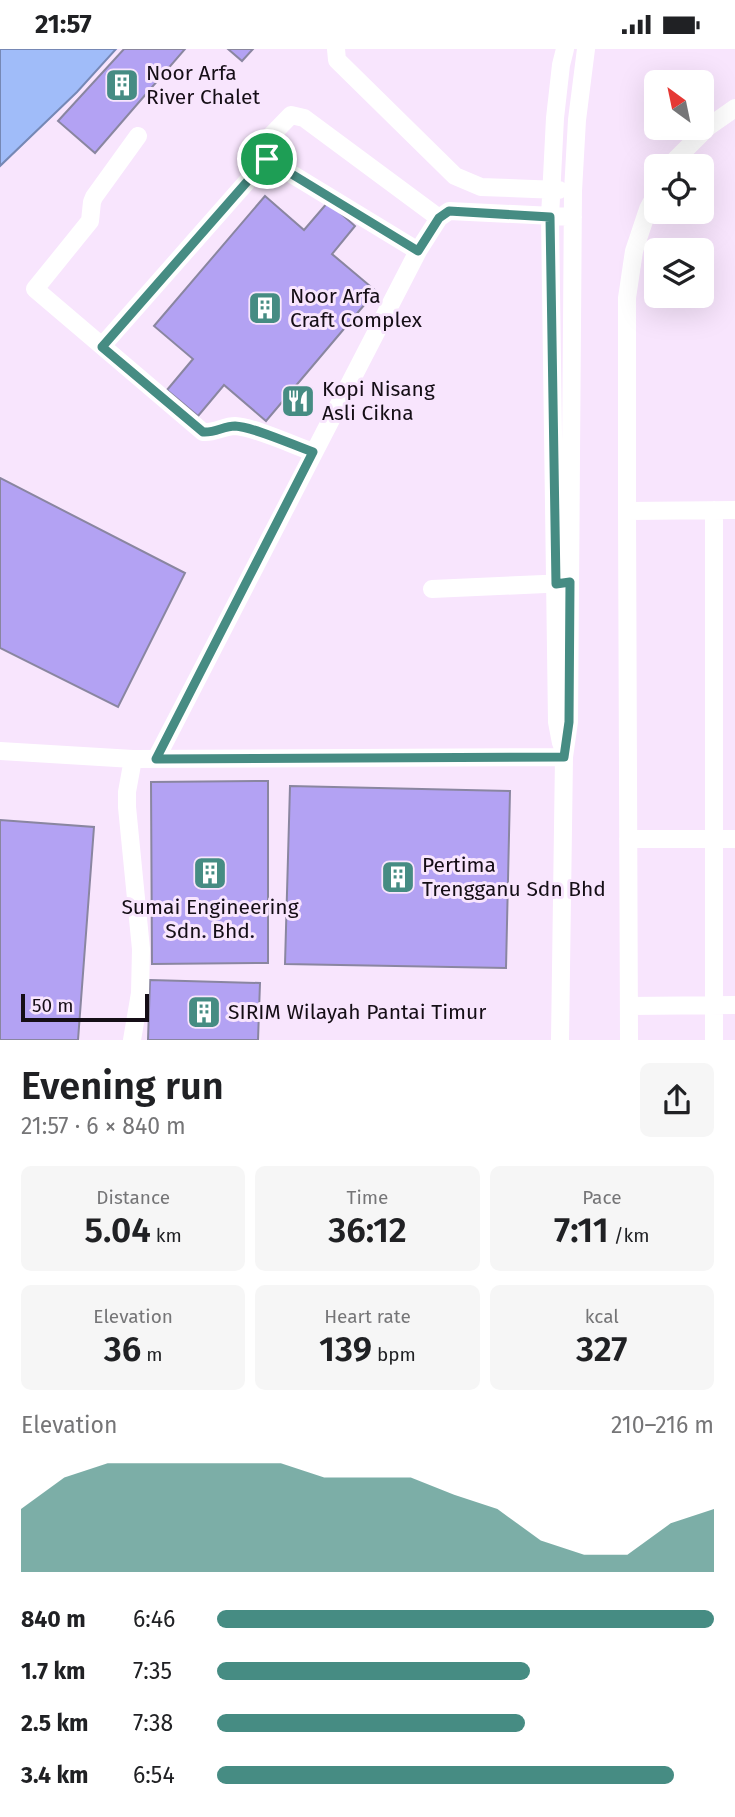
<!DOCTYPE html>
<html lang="en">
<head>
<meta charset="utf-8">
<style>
  :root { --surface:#fff; --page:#f6f6f6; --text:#202124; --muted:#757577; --accent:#468c83 }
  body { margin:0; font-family:"Fira Sans",sans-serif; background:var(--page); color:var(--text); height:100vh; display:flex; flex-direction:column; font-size:26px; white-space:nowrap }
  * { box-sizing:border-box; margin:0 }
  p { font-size:23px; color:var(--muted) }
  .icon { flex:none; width:38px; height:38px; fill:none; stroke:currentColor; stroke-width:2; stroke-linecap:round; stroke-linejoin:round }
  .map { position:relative; height:991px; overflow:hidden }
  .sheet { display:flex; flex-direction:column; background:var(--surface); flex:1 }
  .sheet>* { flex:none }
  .needle { width:46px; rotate:327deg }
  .tools { position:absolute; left:644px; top:21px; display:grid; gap:14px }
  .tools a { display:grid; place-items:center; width:70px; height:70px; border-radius:10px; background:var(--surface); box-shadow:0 7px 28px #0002; font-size:35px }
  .scale { position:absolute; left:21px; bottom:18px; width:128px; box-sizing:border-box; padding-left:7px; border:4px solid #150e16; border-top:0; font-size:19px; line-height:24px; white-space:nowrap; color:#150e16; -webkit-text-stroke:5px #f8e5fd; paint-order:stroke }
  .pin { position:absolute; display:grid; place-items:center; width:60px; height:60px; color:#fff; margin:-30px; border:4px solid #fff; border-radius:50%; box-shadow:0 2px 7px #0007 }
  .round { display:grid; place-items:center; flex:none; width:74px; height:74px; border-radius:10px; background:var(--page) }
  .summary { display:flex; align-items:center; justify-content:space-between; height:119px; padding:0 21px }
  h1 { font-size:38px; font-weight:600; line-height:52px }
  .metrics { display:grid; grid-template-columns:repeat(3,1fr); gap:10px; height:119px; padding:7px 21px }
  .metrics div { display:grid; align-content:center; border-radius:10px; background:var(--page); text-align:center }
  .metrics b { font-size:35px; font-weight:600 }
  .metrics small { font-size:19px; font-weight:400 }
  .metrics p { font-size:19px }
  .chart { height:196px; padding:14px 21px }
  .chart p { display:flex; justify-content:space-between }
  .chart svg { width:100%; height:126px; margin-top:7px; fill:var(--accent); opacity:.7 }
  ul { padding:0 21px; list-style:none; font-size:23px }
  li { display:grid; grid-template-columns:112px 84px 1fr; align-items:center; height:52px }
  li i { height:18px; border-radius:9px; background:var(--accent) }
  .status { display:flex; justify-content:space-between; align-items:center; height:49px; padding:0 35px; background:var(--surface); direction:ltr }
  .status svg { height:19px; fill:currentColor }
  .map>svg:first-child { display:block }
</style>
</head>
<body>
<div class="status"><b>21:57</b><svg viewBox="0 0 49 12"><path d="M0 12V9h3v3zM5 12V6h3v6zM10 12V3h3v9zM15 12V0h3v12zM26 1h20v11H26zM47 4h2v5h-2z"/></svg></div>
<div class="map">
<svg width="735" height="991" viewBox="0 0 735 991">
  <rect width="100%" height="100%" fill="#f8e5fd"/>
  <path fill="#a0bcf9" stroke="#7688b5" stroke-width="2" d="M0 0H116L77 43 0 117Z"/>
  <path fill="#b3a2f3" stroke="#8a86a0" stroke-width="2" d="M124 0H185L95 104 58 72Z
    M228 0H253L242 12Z
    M265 147 304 181 328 153 355 177 332 205 376 242 266 372 224 336 198 367 167 341 193 310 154 277Z
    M0 429 185 524 118 658 0 599Z
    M268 732V914L152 915 151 733Z
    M290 737 510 742 506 919 285 915Z
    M0 771 94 778 78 991H0Z
    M150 931 260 934 258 991H148Z"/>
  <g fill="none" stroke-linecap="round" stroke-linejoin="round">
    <path stroke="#fff" stroke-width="18" d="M336 0 337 11 455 127 481 138 559 141
      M138 87 94 148 92 153 90 172 35 240 203 383C215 384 224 377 235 377 254 378 293 396 313 403
      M671 117 674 112 708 78 735 59
      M418 202 267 110 259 99 291 66 304 69 439 169
      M102 297 267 110
      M714 461V991
      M627 462 735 461
      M432 540 567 534
      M561 694 557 673 550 168 555 69 561 16 565 0
      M0 702 133 710 564 708
      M156 710 418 202 439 169 449 162 573 168
      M628 790H735
      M629 957 735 956
      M132 991 140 944 141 900 127 758V743L133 710
      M560 991 564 708 569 673 573 142 577 71 586 0
      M629 991 627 462V249L634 202 648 160 656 145"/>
  </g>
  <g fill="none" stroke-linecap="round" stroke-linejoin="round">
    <g stroke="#fff" stroke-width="14">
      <path id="route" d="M267 110 418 202 439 169 449 162 550 168 556 535 570 533 569 673 564 708 156 710 313 403C293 396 254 378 235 377 224 377 215 384 203 383L102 298Z"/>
    </g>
    <use href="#route" stroke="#468c83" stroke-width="9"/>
  </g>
  <defs>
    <g id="building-square" transform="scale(1.75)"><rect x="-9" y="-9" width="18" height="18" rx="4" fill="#468c83" stroke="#f8e5fd"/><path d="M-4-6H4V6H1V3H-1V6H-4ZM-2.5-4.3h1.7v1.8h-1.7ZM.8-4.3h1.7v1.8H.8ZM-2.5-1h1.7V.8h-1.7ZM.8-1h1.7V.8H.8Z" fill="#fff"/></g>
    <g id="restaurant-square" transform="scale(1.75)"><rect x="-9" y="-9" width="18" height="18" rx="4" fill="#468c83" stroke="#f8e5fd"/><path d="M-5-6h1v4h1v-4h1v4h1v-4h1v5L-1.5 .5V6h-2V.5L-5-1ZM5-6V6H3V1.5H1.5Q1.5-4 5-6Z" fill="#fff"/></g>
  </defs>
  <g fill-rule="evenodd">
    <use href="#building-square" x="122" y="36"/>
    <use href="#building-square" x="265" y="259"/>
    <use href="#restaurant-square" x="298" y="352"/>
    <use href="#building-square" x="210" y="824"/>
    <use href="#building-square" x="398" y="828"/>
    <use href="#building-square" x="204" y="963"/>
  </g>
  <g text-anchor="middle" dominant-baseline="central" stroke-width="6" stroke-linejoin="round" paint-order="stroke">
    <g font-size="21" fill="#150e16" stroke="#f8e5fd" text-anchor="start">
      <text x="146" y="24">Noor Arfa<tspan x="146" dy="24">River Chalet</tspan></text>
      <text x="290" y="247">Noor Arfa<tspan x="290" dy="24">Craft Complex</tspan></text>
      <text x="322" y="340">Kopi Nisang<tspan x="322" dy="24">Asli Cikna</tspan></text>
      <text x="422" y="816">Pertima<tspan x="422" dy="24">Trengganu Sdn Bhd</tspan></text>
      <text x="210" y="858" text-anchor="middle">Sumai Engineering<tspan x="210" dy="24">Sdn. Bhd.</tspan></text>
      <text x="228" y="963">SIRIM Wilayah Pantai Timur</text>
    </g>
  </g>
</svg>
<div class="tools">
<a><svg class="needle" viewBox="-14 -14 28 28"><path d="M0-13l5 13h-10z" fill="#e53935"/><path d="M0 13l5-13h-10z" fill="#757577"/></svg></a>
<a><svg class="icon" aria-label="locate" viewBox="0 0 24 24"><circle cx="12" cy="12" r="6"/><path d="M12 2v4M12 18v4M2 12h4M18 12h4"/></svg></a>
<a><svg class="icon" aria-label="layers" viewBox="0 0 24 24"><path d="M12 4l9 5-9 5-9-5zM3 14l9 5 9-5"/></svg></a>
</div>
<div class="scale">50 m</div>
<div class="pin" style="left:267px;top:110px;background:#1e9e55"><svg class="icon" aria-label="arrive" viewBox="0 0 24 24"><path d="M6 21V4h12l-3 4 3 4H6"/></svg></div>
</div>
<section class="sheet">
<div class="summary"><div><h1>Evening run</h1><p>21:57 · 6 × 840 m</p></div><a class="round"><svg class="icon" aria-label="share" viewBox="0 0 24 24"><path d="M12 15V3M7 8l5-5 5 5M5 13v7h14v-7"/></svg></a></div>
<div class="metrics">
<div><p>Distance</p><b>5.04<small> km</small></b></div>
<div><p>Time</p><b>36:12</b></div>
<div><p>Pace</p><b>7:11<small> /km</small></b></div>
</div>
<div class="metrics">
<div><p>Elevation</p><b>36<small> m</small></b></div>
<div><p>Heart rate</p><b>139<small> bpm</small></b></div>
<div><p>kcal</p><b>327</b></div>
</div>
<div class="chart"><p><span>Elevation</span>210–216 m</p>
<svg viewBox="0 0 160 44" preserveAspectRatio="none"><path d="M0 44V22L10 11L20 6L30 6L40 6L50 6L60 6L70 11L80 11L90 11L100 17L110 22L120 33L130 38L140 38L150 27L160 22V44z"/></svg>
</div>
<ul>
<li><b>840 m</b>6:46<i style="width:100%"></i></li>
<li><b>1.7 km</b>7:35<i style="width:63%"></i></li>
<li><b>2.5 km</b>7:38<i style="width:62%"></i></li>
<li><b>3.4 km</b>6:54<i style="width:92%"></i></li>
</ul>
</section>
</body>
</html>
